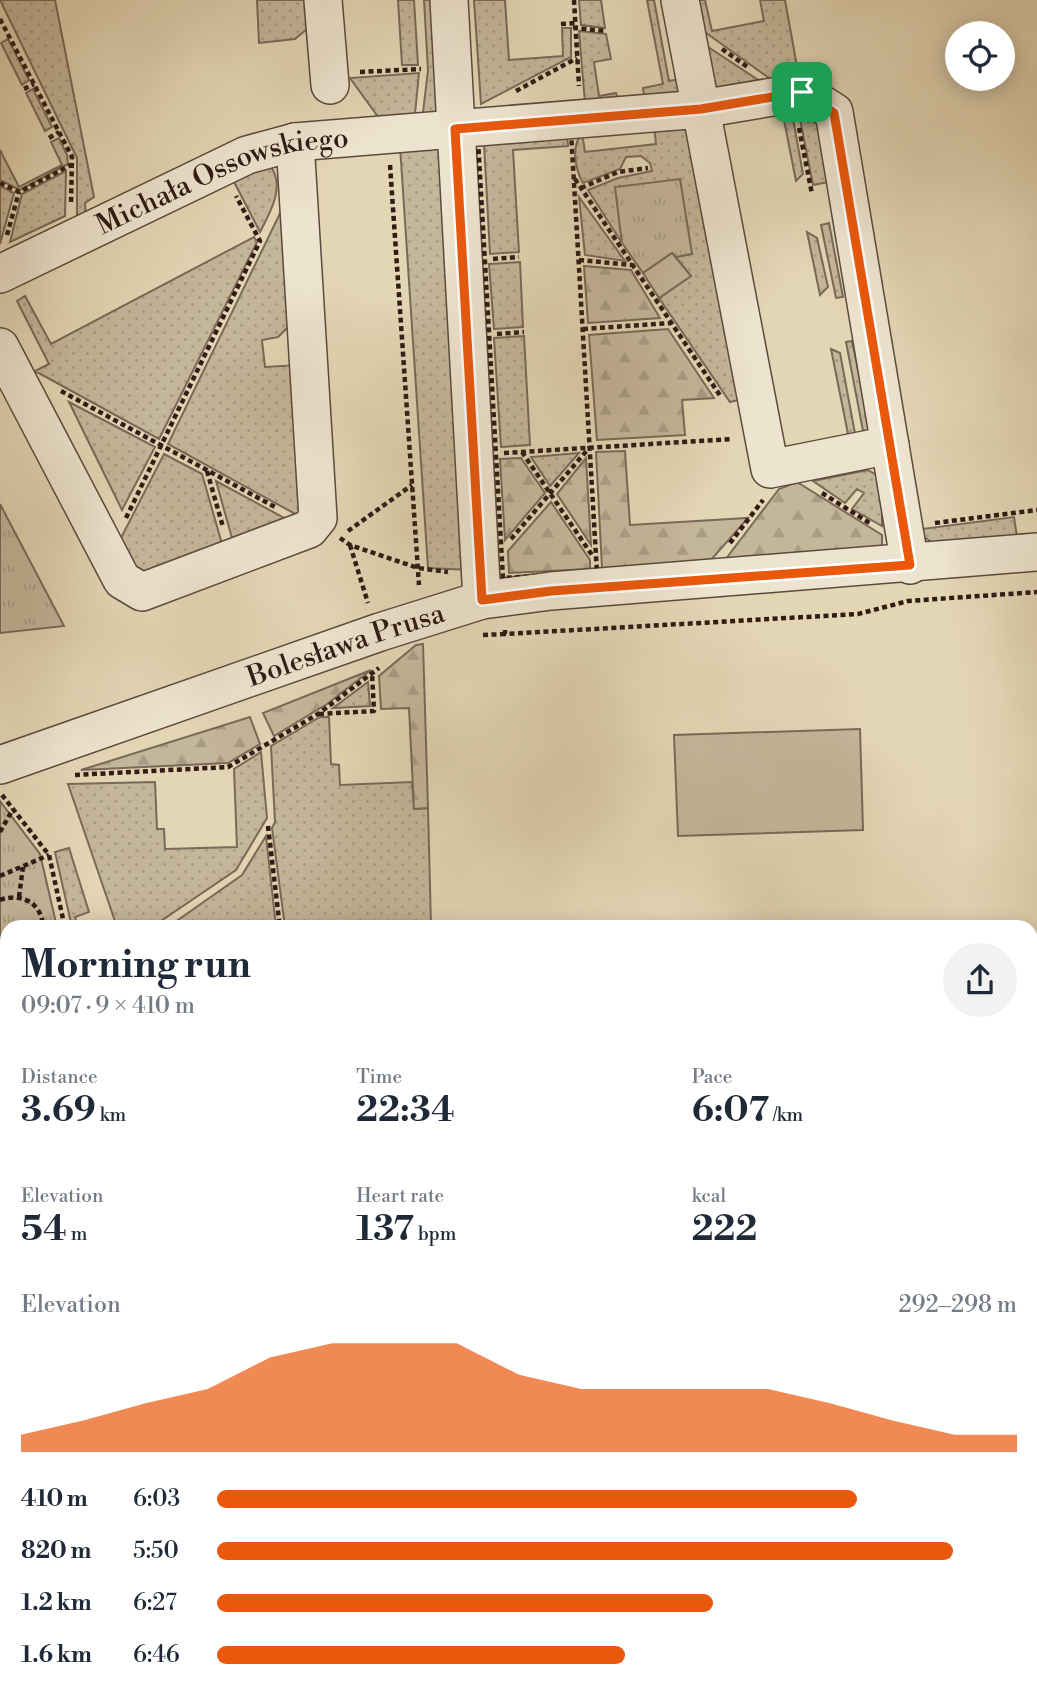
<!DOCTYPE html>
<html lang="en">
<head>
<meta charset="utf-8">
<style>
  :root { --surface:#fff; --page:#f2f2f3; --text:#1f2937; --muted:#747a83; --accent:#ea580c }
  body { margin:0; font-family:"Libre Bodoni",serif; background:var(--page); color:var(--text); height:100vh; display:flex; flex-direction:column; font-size:26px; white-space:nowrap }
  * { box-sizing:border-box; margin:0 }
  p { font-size:23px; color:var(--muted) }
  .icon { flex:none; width:38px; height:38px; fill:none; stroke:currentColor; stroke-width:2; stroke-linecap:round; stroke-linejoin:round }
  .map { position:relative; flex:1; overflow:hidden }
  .side { position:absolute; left:0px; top:920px; width:1038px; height:779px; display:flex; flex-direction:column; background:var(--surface); border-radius:21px 21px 0 0; box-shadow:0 4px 18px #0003 }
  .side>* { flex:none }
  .fabs { position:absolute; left:945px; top:21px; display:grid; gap:14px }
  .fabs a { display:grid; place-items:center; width:70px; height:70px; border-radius:50%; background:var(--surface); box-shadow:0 4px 18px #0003; font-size:35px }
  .pin { position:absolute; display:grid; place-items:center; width:60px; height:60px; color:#fff; margin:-30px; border-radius:14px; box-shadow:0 4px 10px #0006 }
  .round { display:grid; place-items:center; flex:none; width:74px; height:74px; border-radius:37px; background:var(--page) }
  .summary { display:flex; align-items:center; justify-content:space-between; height:119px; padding:0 21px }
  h1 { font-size:38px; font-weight:700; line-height:52px }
  .figures { display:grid; grid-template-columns:repeat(3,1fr); gap:10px; height:119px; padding:7px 21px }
  .figures div { display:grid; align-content:center }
  .figures b { font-size:35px; font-weight:700 }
  .figures small { font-size:19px; font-weight:400 }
  .figures p { font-size:19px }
  .chart { height:196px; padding:14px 21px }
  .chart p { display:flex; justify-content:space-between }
  .chart svg { width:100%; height:126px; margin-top:7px; fill:var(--accent); opacity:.7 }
  ul { padding:0 21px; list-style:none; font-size:23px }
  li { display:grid; grid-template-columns:112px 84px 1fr; align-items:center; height:52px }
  li i { height:18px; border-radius:9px; background:var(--accent) }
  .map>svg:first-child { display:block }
</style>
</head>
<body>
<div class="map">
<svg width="1037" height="1698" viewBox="0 0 1037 1698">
  <defs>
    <pattern id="grass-dots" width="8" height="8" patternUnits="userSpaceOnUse" patternTransform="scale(1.75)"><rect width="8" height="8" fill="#c4b69a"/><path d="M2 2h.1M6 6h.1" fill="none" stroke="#a99c84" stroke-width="1.8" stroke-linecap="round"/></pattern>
    <pattern id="forest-firs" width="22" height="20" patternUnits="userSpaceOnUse" patternTransform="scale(1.75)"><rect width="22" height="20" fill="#c4b69a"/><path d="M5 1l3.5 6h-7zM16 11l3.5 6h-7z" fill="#a99c84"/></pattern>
    <pattern id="park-tufts" width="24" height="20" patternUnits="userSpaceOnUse" patternTransform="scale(1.75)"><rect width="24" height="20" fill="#c4b69a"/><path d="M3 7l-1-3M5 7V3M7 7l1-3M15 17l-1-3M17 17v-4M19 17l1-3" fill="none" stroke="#a99c84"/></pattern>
    <pattern id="garden-furrows" width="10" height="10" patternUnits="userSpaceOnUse" patternTransform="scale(1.75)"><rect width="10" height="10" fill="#c4b69a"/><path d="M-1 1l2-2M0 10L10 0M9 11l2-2" fill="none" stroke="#a99c84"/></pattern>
  </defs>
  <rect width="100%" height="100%" fill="#e3d6b5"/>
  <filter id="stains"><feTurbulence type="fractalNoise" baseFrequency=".00286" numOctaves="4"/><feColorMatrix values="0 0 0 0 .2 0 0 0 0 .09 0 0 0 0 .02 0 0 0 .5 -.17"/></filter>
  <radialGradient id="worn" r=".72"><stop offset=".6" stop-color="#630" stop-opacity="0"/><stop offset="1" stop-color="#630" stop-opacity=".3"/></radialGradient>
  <path fill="url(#grass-dots)" stroke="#796958" stroke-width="2" d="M0 0H55L94 197 85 203 86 221 77 227V158Z
    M257 0H318L320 18 295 39 259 43Z
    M398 0H414L418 65H402Z
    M424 0H438V110L422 121 428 70Z
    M474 0H505L509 60 563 56 562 28H571V57L481 104Z
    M579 0H601L605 28 581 25Z
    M647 0H654L669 81 689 77 687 92 645 104 643 88 663 84Z
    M696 0H705L712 31 764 21 760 0H785L800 83 780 86 702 30Z
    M579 31 606 34 611 59 594 62 599 96 616 93 618 99 585 103Z
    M8 39 29 80 22 85 1 43Z
    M702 43 772 89 716 88 711 83Z
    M419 73 414 124 384 125 350 78Z
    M33 89 52 127 45 131 26 93Z
    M798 109 824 128 839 180 813 185Z
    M782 110 792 113 803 174 796 181Z
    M684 120 751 397 730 402 659 298 691 276 676 257 692 254 616 188 622 243 588 190 618 178 652 171 650 163 641 156 626 157 620 169 583 183C575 169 571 146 582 133L585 152 656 144 654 126Z
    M567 137 568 146 513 150 519 252 490 254 484 143Z
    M59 138 67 155 68 164 20 190 0 180V150L19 187 62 165 51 142Z
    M444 143 471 570 428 568 400 146Z
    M270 166C286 185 270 213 260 232L232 178Z
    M66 171 65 216 10 242 22 194Z
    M0 186 14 193 0 244Z
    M579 197 625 261 585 255Z
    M287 199 289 326 278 337 262 340 265 367 298 365 299 516 168 444Z
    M829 223 843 297 836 298 821 225Z
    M807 232 817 238 828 287 820 295Z
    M254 237 257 242 159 439 35 371 49 364 17 301 25 296 51 344Z
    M520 262 523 327 494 329 489 264Z
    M524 336 530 445 501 447 494 338Z
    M852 341 861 384 871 392 876 421 864 436 846 342Z
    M831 349 840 353 856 439 850 444Z
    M69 402 155 447 122 510Z
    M579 453 550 486 531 457Z
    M164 454 202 474 222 544 137 575 121 538Z
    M868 470 878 476 882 486V526L852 509 864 493 857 489 845 503 813 481Z
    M216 481 288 520 232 538Z
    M1014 517 1017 537 933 543 924 537 922 529Z
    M368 682 370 706 333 708Z
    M320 717H329L331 764 339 765 340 785 412 782 414 809 428 808 431 926 285 927 272 828 275 822 271 746Z
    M261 752 267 818 236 870 152 927H117L68 784 155 782 157 829H164L165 849 237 847 234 769Z
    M266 836 276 927H168L242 875Z
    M69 848 89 912 75 917 78 927H72L55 852Z"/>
  <path fill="url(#forest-firs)" stroke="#796958" stroke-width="2" d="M584 266 631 270 660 318 588 323Z
    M668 329 714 398 682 400 685 435 597 440 589 335Z
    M625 451 630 525 748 518 710 561 602 568 596 452Z
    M521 458 545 493 505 540 500 459Z
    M586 458 591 545 557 494Z
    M797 482 882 535V548L725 560 779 489Z
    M551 502 590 560V569L509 573 508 551Z
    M423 644 428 808 414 809 409 708 381 709 379 676 416 645Z
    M371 670 327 704 274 736 263 713Z
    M250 717 260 744 228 763 81 770Z"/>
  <path fill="url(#park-tufts)" stroke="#796958" stroke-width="2" d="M680 179 692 254 676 257 672 253 643 273 622 243 615 187Z
    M0 504 64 626 0 633Z
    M0 801 40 854 57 927 7 928V972L0 966Z
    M1037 1282V1546L1031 1547V1283Z"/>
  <path fill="url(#garden-furrows)" stroke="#796958" stroke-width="2" d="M256 1692H469L470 1698H256Z"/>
  <path fill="#c4b69a" stroke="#796958" stroke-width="2" d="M672 253 691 276 659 298 643 273Z
    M860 729 863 830 678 836 674 735Z"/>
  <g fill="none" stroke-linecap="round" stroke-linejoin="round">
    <g stroke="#5b4a3d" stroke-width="40">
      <g id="minor">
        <path d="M323 0 330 85"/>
        <path d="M449 0 482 600"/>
        <path d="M680 0 770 469 890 445"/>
        <path id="s1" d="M0 274 247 155 295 142 701 109 802 92 834 112 910 565"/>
        <path d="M0 347 122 580 142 592 309 529 318 518 295 142"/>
        <path id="s2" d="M0 765 380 632 482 600 551 591 1037 552"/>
        <path d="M0 1343H7"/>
        <path d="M0 1521H7"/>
      </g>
    </g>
    <path stroke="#2e1c15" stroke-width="4.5" stroke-dasharray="5 3.5" stroke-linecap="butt" d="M574 0 579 86
      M0 19 72 157 71 204
      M561 24 575 23V28L606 31
      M722 49 749 68
      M360 72 421 69
      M24 89 34 84
      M516 91 577 58
      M799 128 812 194
      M571 132 597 573 503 578 478 140Z
      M49 138 59 132
      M390 165 419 585
      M575 179 721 397
      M0 183 19 192 71 165
      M581 188 618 172 648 168
      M7 235 19 192
      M493 259 519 257
      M579 260 632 265
      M583 329 671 323
      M497 334 524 332
      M61 391 275 507
      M522 452 592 555
      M504 453 732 439
      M207 471 223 527
      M822 493 871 524
      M126 518 260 241 236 196
      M935 523 1037 510
      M348 531 412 485
      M340 538 350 545 418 568 448 572
      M511 539 589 448
      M730 543 763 500
      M350 545 368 603
      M505 630V634L858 614 908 601 1037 592
      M483 635 505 634
      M319 714 374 711 372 673
      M75 775 228 767 318 714 379 668
      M2 795 49 855 65 928
      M268 826 280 928
      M0 832 13 809
      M0 876 49 855
      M19 897 23 867
      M0 900C22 892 43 904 43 928
      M0 951 7 954
      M0 980 7 986
      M238 1692V1698"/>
    <use href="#minor" stroke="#ede4cf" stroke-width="37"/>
  </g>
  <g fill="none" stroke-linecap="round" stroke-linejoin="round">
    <g stroke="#fff" stroke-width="14">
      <path id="route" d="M802 92 834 113 910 565 551 591 482 600 455 129 701 109Z"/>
    </g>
    <use href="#route" stroke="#ea580c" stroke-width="9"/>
  </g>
  <g text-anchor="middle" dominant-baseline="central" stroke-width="7" stroke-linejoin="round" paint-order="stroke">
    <g font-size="28" fill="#2e1c15" stroke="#ede4cf">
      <text stroke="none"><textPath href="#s1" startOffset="243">Michała Ossowskiego</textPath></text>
      <text stroke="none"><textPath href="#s2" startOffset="366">Bolesława Prusa</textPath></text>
    </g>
  </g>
  <rect width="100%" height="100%" filter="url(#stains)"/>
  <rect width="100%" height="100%" fill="url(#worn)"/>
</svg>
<div class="fabs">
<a><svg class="icon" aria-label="locate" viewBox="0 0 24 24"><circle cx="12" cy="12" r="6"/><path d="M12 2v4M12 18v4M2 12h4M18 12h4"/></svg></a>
</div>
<div class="pin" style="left:802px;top:92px;background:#1e9e55"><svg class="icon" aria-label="arrive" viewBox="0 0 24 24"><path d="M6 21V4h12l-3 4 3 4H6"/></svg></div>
<section class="side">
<div class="summary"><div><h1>Morning run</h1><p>09:07 · 9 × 410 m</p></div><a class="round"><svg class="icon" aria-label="share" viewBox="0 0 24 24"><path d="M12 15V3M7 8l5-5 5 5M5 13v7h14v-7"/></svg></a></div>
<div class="figures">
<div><p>Distance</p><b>3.69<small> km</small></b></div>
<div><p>Time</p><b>22:34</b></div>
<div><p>Pace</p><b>6:07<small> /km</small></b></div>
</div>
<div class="figures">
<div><p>Elevation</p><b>54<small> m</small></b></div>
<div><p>Heart rate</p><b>137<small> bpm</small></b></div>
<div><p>kcal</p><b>222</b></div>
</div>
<div class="chart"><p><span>Elevation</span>292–298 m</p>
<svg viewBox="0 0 160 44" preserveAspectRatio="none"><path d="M0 44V38L10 33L20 27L30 22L40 11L50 6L60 6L70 6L80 17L90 22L100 22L110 22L120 22L130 27L140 33L150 38L160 38V44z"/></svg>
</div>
<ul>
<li><b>410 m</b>6:03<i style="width:80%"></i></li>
<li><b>820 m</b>5:50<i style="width:92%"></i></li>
<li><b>1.2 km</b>6:27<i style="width:62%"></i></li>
<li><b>1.6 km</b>6:46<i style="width:51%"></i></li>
</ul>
</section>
</div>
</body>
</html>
